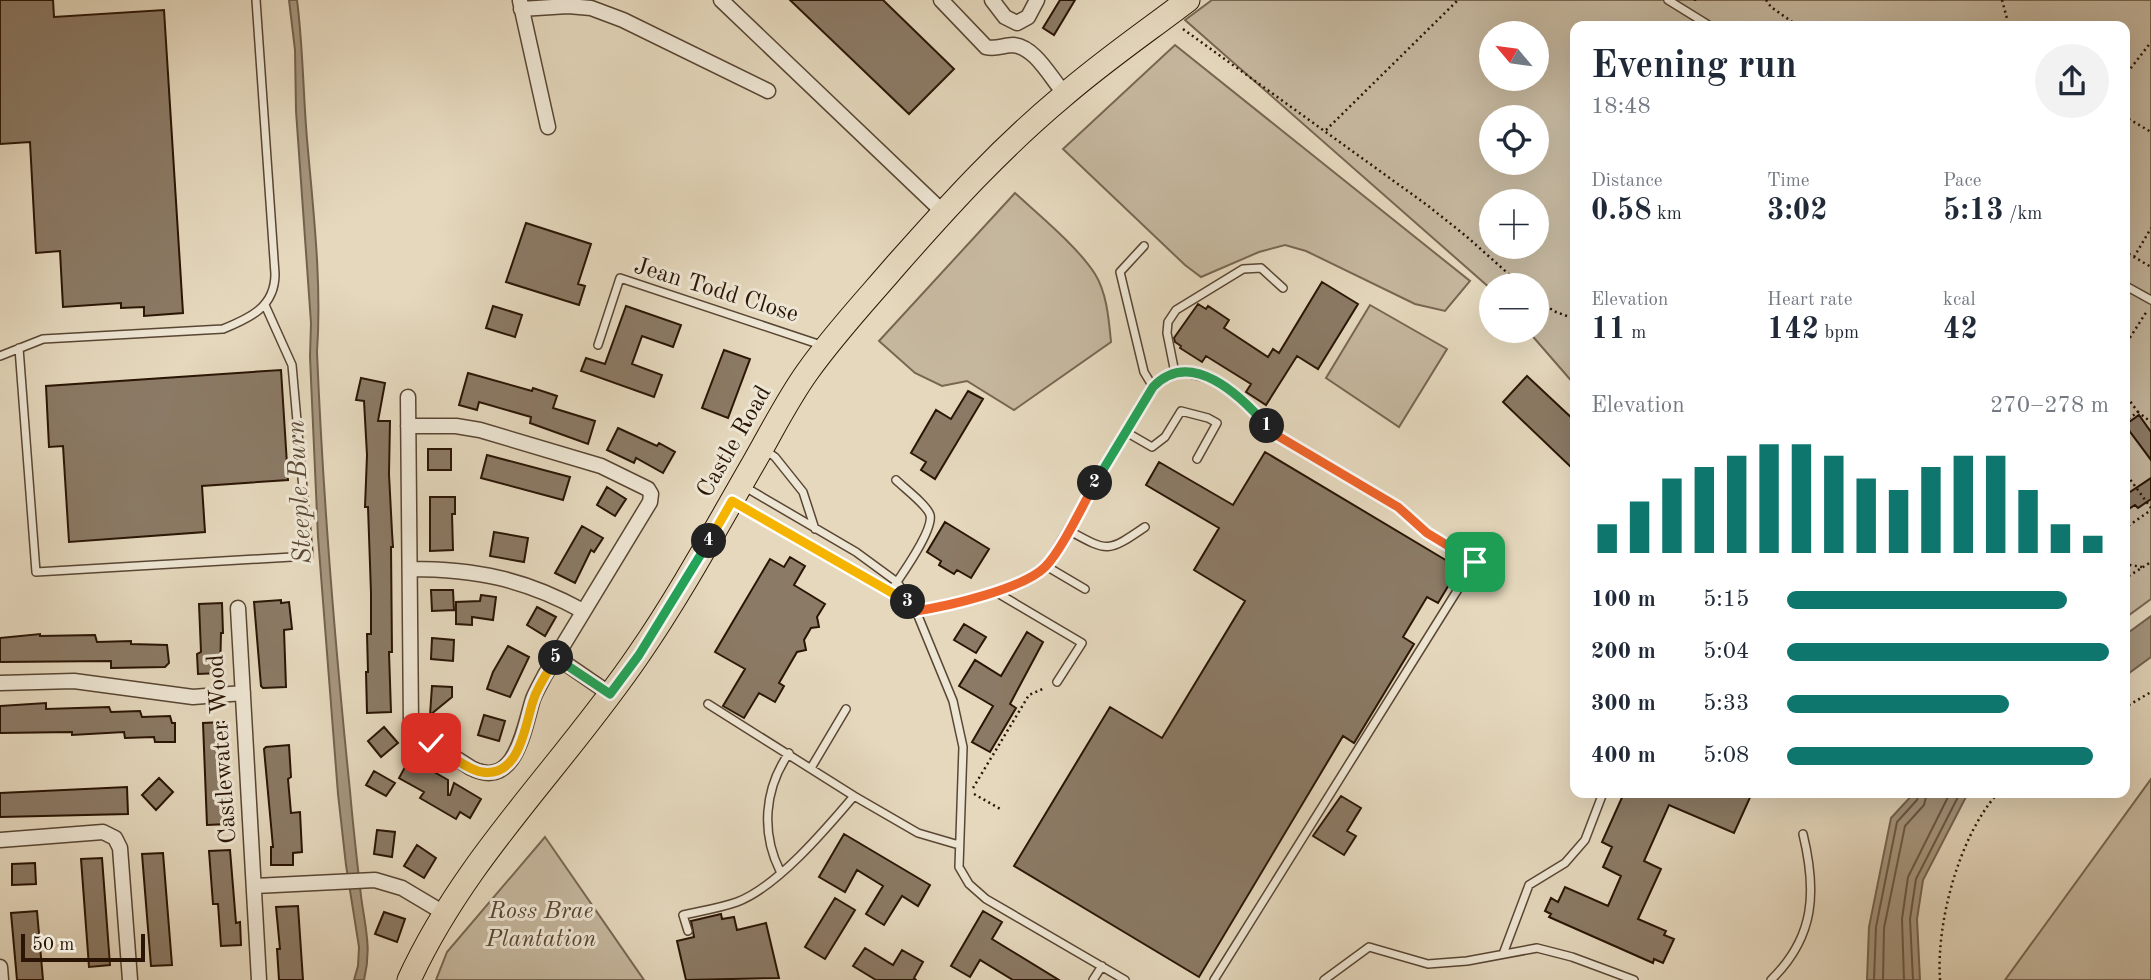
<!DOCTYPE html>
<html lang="en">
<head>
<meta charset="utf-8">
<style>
  :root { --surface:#fff; --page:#f2f2f3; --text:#1f2937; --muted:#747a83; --accent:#0f766e }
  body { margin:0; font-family:"Old Standard TT",serif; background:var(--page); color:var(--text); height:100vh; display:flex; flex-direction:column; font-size:26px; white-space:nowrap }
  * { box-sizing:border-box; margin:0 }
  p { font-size:23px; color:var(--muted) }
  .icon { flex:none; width:38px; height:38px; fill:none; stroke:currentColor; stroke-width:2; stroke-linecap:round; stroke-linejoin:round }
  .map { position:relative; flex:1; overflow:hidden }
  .details { position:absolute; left:1570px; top:21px; width:560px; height:777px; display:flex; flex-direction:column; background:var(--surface); border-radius:14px; box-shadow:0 7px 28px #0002 }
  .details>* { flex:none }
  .needle { width:46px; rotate:299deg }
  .tools { position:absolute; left:1479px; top:21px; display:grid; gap:14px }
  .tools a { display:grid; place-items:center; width:70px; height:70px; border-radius:50%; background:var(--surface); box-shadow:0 7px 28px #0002; font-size:35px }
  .scale { position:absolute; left:21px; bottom:18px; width:124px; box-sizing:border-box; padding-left:7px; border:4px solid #2a1505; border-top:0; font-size:19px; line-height:24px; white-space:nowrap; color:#2a1505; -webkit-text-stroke:5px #eee6d4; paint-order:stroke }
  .pin { position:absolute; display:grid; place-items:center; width:60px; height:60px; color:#fff; margin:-30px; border-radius:14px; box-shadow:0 4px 10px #0006 }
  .km { position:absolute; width:35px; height:35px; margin:-18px; border-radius:50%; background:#222; color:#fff; font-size:19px; line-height:35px; text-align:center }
  .round { display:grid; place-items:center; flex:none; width:74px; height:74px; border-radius:37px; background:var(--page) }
  .overview { display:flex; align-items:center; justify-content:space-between; height:119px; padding:0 21px }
  h1 { font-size:38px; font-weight:800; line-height:52px }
  .metrics { display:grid; grid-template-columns:repeat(3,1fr); gap:10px; height:119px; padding:7px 21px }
  .metrics div { display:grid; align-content:center }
  .metrics b { font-size:30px; font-weight:800 }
  .metrics small { font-size:19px; font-weight:400 }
  .metrics p { font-size:19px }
  .chart { height:196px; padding:14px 21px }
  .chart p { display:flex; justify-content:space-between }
  .chart svg { width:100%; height:126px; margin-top:7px; stroke:var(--accent); stroke-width:6 }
  ul { padding:0 21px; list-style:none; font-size:23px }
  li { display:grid; grid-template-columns:112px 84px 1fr; align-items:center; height:52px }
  li i { height:18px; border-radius:9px; background:var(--accent) }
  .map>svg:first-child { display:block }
</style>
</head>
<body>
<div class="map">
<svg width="2151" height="980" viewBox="0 0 2151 980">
  <rect width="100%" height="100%" fill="#e5d8bd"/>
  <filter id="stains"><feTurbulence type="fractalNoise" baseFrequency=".00286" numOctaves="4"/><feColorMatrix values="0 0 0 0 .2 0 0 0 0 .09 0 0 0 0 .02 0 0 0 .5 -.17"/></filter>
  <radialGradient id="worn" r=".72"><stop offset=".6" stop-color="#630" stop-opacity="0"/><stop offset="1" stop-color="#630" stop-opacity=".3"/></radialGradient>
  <path fill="#c5b79e" stroke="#786652" stroke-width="2" fill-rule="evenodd" d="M1212 0H2151V599L2125 618 2124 26H1575V385L1528 331H1536V285H1491V289L1185 20ZM1491 33H1536V79H1491ZM1491 117H1536V163H1491ZM1491 201H1536V247H1491Z
    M1175 45 1470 281 1445 311 1415 304 1306 251 1285 245 1259 252 1201 277 1185 265 1063 149Z
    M1015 193C1040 216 1077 246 1095 274 1107 293 1109 321 1111 342L1014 410 967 381 942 386 915 373 879 341Z
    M1370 305 1447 349 1399 427 1326 378Z
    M2151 779V980H2005Z
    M545 837 644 980H436L447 952Z"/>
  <path fill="#a5967e" stroke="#74624e" stroke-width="2" d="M289 0H297C303 46 303 92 307 139 313 209 322 281 317 352 323 499 335 645 350 791 353 826 357 861 361 896 365 927 372 948 364 980H354L358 966 359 947 346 865 338 794 318 537 310 357 311 323 296 111 295 50Z
    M2151 616V657L2125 676V635Z
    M1914 793H1968L1923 880 1917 919 1920 980H1867L1869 927 1891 818Z"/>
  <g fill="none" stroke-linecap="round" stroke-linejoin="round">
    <path stroke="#685642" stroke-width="2" d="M1874 980 1876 927 1897 822 1917 800 1919 793
      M1883 980 1884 928 1905 826 1924 805 1927 793
      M1904 980 1902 919 1908 877 1950 793
      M1913 980 1910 919 1916 879 1960 793"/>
  </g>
  <path fill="#8b7a65" stroke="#2a1505" stroke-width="2" d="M0 0H53L54 17 164 10 183 313 144 316V307L121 308V303L63 307 60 251 36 253 30 142 0 144Z
    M790 0H883L954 69 909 114Z
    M1060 0H1075L1054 35 1043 28Z
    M526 223 591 244 578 284 585 286 579 305 506 282Z
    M1322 282 1358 304 1318 369 1297 356 1266 405 1246 392 1251 384 1206 356 1202 362 1180 348 1181 346 1175 342 1174 338 1198 304 1206 309 1208 306 1229 320 1224 328 1268 357 1273 349 1279 353Z
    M493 306 522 315 515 337 486 328Z
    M626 306 681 325 673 347 642 336 632 364 662 375 654 397 581 371 586 358 605 364Z
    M724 350 750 359 728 418 702 408Z
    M281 370 288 480 202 486 205 532 69 542 63 446 49 447 46 386Z
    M468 373 532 391 533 388 557 396 553 408 595 421 588 444 530 423 531 417 479 402 477 410 459 405Z
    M1527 376 1575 421V471L1503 402Z
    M361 378 385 383 378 421H390L389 474 392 532 393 547H391L392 652H389L391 712 367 713 366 672H368L367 634H371V593L368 507H365L367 455 364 401 356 400Z
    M968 391 983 399 935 479 921 470 926 462 911 453 936 410 951 419Z
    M2139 415 2151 432V460L2125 425Z
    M618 428 657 446 659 443 675 452 663 473 636 458 634 463 607 450Z
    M428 449H451V470H428Z
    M1265 452 1459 568 1438 603 1427 597 1403 637 1414 644 1354 743 1343 736 1199 977 1014 866 1110 707 1162 738 1245 601 1194 570 1219 528 1146 485 1159 462 1233 505Z
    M487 455 570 477 563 500 481 478Z
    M2151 478V499L2138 508 2135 505 2124 512V496Z
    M607 487 626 499 615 516 597 505Z
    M430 497H455V514H452L453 550 430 551Z
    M945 522 989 549 971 578 957 570 954 574 939 565 941 561 927 552Z
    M582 526 603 538 594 552 591 550 575 583 555 573Z
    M494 532 528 538 524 562 490 556Z
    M790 557 805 566 794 585 825 604 817 617 819 627 811 628 804 640 806 650 797 652 779 683 784 686 775 702 759 693 744 718 723 706 745 669 715 652 770 559 784 567Z
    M431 590H453L454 610 432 611Z
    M481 595 496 597 493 620 472 617V625L456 624V602L480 601Z
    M281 600V603L289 602 292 629 284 630 286 687 263 688 261 686 254 602Z
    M222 603 223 633H221L220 673 198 674 197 654 201 652 199 604Z
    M537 607 556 617 545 636 527 625Z
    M964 624 986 637 976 653 954 640Z
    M1027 632 1043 642 1010 704 1016 708 990 752 972 742 993 706 959 686 975 660 1001 676Z
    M40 634V636L95 635 97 642 131 641V644L167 645 169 663 165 667 111 668V661L0 662V638Z
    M432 638 454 640 453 661 431 659Z
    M508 646 529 657 510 697 487 689 493 672Z
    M432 686 452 687V697L430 715Z
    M46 703V709L109 707 111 712 140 711 142 717 170 716 172 723H175V742H155L154 737 125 738 124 732 72 735V732L0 733V706Z
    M484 715 505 721 499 741 478 735Z
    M224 722 228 824 207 825 203 723Z
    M384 727 398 743 381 757 368 741Z
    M289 745 291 777 288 779 291 813 300 812 302 852 293 853V865H271V847H273L264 749 266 747Z
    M410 758 448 780V795H450L454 783 481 799 470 818 460 812 456 819 420 798 424 792 399 778Z
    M374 771 395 783 386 796 366 785Z
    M159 778 173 792 156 810 142 795Z
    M127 787 128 814 0 817V793Z
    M1624 793H1752L1734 833 1669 805 1644 861 1661 869 1638 919 1666 931 1664 935 1674 939 1663 963 1654 959 1653 963 1549 917 1551 914 1545 911 1551 898 1558 902 1565 887 1608 906 1621 876 1603 867 1612 847 1602 842Z
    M1341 796 1361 808 1347 831 1356 836 1344 855 1313 836Z
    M377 830 395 832 392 857 374 854Z
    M844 834 930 885 918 906 902 896 884 925 866 914 883 886 857 870 845 892 819 877Z
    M417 845 436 858 424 878 404 866Z
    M230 850 236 923 240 922 241 945 221 946 218 904H213L209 851Z
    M163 853 172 965 151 966 142 854Z
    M102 858 110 965 89 967 81 859Z
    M35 863 36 884 12 885V864Z
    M835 898 855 910 825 959 805 947Z
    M298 906 303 980H279L277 949H280L276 907Z
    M37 911 43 980H17L11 913Z
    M983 911 1002 922 992 939 1059 980H1013L980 960 970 977 951 966Z
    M384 912 405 919 397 942 375 934Z
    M721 914 722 919 734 917 737 930 766 923 779 978 686 980 677 941 694 937 691 921Z
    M865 948 893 965 902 950 923 962 914 978 916 980H876L853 966Z"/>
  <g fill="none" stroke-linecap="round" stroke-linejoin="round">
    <g stroke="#594633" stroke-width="10">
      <path id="lane" d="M1668 0 1710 26
        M1144 246 1120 272 1144 372 1153 387
        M2124 285 2151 300
        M598 345 620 278 824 346
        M19 348 36 572 309 556 292 365 265 305
        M0 356 43 339 223 329C250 318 275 307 275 274L256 0
        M1175 373 1167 333 1168 322 1176 310 1243 269 1261 268 1283 288
        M1126 432 1152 447 1165 437 1181 411 1208 418 1217 423 1197 459
        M765 450 775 457 803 492 815 529
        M745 487 856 552 897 582 916 611 953 701 963 747 959 867 969 884 986 899 1125 980
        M736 503 908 602
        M1068 530C1108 552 1107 553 1145 527
        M1046 566 1085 589
        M994 591 1082 643 1057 682
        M890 592C899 579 934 530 930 515 927 505 904 488 896 480
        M916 611C957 604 1014 592 1046 566L1153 387 1166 376 1185 373 1211 379 1225 386 1247 403 1278 436 1398 507 1427 533 1475 562 1214 980
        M708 704 854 796 918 833 959 845
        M811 768 846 709
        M780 871C761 833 764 789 789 753
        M688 931 683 915C701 911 720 908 737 902 777 887 826 829 854 796
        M1503 954 1529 885 1565 863 1585 840 1603 793
        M1093 980 1102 966
        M1324 980 1369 947 1428 964 1467 961 1537 948 1572 957 1634 980
        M1771 980C1815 937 1817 892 1803 834"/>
    </g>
    <g stroke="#594633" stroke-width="17">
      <path id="street" d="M721 0 943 212
        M941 0 986 47C996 50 1003 45 1013 45 1036 47 1051 79 1065 94
        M992 0 1005 17 1017 23 1028 17 1037 0
        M520 1 548 127
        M521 9 568 6 591 8 623 20 768 91
        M408 397 411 726 424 738 471 768C516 791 524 727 533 699 536 691 541 683 545 675L650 502 651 494 648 489 601 466 480 430 456 426H408
        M410 569C476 569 525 579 583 611
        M238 608 259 980
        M556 657 610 694
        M0 683 74 681 193 697 243 693
        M0 840 103 832 115 838 120 848 130 980
        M255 886 375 880 402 888 444 913
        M0 967 1 980"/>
    </g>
    <g stroke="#2a1505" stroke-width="25">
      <path id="primary" d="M409 980C465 857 564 765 639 654 681 593 716 528 753 464 771 433 787 400 808 371 835 333 867 299 897 264 951 203 1000 149 1062 97 1102 62 1146 32 1188 0"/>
    </g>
    <path stroke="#2a1505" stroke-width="2.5" stroke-dasharray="2 3.5" stroke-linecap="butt" d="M1695 0V1
      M1766 0 1771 7 1798 26
      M2002 0 2009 26
      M1183 29 1427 205 1466 236 1521 285
      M2124 77 2151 42
      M2124 116 2151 132
      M1326 130 1458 0
      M2124 251 2151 267
      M2134 257 2151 228
      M1536 300 1556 312 1575 319
      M2124 347 2147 311
      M2124 393 2138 412
      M2124 422 2138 412 2151 422
      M2124 471 2151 508
      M2124 529 2151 510
      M2124 564 2142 567
      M2124 579 2151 562
      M2124 708 2151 692
      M973 788 1029 695 1045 688
      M974 794 1002 810
      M1940 980C1936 923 1959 836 1998 793"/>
    <use href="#lane" stroke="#eee6d4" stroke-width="7"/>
    <use href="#street" stroke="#eee6d4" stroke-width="14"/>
    <use href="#primary" stroke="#e5d8bd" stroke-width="23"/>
  </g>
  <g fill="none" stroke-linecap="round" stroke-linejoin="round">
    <g stroke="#fff" stroke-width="14">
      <path id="split-1" d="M1267 426 1278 436 1398 507 1427 533 1475 562"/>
    </g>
    <g stroke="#fff" stroke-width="14">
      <path id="split-2" d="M1095 483 1153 387C1191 347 1241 396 1267 426"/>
    </g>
    <g stroke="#fff" stroke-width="14">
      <path id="split-3" d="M908 602 916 611C948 606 1023 589 1045 567 1061 551 1083 505 1095 483"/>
    </g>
    <g stroke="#fff" stroke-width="14">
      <path id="split-4" d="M709 541 732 501 908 602"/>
    </g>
    <g stroke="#fff" stroke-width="14">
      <path id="split-5" d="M556 658 610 694 639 655 709 541"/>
    </g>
    <g stroke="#fff" stroke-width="14">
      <path id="split-6" d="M431 743C445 751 467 770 482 772 520 778 525 725 533 701 538 685 548 672 556 658"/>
    </g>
    <use href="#split-1" stroke="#f0652b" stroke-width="9"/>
    <use href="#split-2" stroke="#22a559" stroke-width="9"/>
    <use href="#split-3" stroke="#f0652b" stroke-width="9"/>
    <use href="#split-4" stroke="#f5b400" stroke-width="9"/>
    <use href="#split-5" stroke="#22a559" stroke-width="9"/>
    <use href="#split-6" stroke="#f5b400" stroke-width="9"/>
  </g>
  <g text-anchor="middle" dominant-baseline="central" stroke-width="6" stroke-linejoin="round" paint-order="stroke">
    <g font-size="24" fill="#2a1505" stroke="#eee6d4">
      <text transform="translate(716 291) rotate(17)">Jean Todd Close</text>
      <text transform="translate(735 442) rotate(-60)">Castle Road</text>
      <text transform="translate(223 749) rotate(-94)">Castlewater Wood</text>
    </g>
    <g font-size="24" font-style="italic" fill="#584633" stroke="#eee6d4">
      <text x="541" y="912">Ross Brae<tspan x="541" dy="28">Plantation</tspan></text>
    </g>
    <g font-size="26" font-style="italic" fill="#5b4935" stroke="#eee6d4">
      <text transform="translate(300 492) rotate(-93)">Steeple Burn</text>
    </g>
  </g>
  <rect width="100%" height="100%" filter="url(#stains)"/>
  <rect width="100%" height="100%" fill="url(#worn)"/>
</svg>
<div class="tools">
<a><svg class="needle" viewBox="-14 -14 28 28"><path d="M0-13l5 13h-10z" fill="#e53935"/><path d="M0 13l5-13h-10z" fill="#747a83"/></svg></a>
<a><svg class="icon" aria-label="locate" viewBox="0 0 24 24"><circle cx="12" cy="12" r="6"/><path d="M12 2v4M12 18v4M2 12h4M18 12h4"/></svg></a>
<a>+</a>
<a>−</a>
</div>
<div class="scale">50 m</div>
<div class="pin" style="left:1475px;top:562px;background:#1e9e55"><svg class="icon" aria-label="arrive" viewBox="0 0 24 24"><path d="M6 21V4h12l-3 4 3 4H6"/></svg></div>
<div class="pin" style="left:431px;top:743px;background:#d93025"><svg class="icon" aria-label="check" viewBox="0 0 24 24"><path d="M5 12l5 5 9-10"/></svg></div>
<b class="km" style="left:1267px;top:426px">1</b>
<b class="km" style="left:1095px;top:483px">2</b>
<b class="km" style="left:908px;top:602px">3</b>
<b class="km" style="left:709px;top:541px">4</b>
<b class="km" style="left:556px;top:658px">5</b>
<section class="details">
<div class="overview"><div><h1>Evening run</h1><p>18:48</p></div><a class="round"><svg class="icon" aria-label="share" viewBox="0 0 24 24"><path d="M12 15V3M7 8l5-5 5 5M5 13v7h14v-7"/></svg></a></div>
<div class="metrics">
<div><p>Distance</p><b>0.58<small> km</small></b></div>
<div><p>Time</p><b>3:02</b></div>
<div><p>Pace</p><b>5:13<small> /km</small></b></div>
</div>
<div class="metrics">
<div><p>Elevation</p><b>11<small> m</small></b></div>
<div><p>Heart rate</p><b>142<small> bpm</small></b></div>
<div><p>kcal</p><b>42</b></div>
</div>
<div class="chart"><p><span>Elevation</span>270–278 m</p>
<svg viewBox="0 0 160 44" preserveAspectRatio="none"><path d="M5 44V34M15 44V26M25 44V18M35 44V14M45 44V10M55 44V6M65 44V6M75 44V10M85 44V18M95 44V22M105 44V14M115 44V10M125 44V10M135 44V22M145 44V34M155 44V38"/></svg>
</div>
<ul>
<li><b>100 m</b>5:15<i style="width:87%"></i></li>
<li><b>200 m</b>5:04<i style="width:100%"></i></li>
<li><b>300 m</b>5:33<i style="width:69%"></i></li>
<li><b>400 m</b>5:08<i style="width:95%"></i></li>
</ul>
</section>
</div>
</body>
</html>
